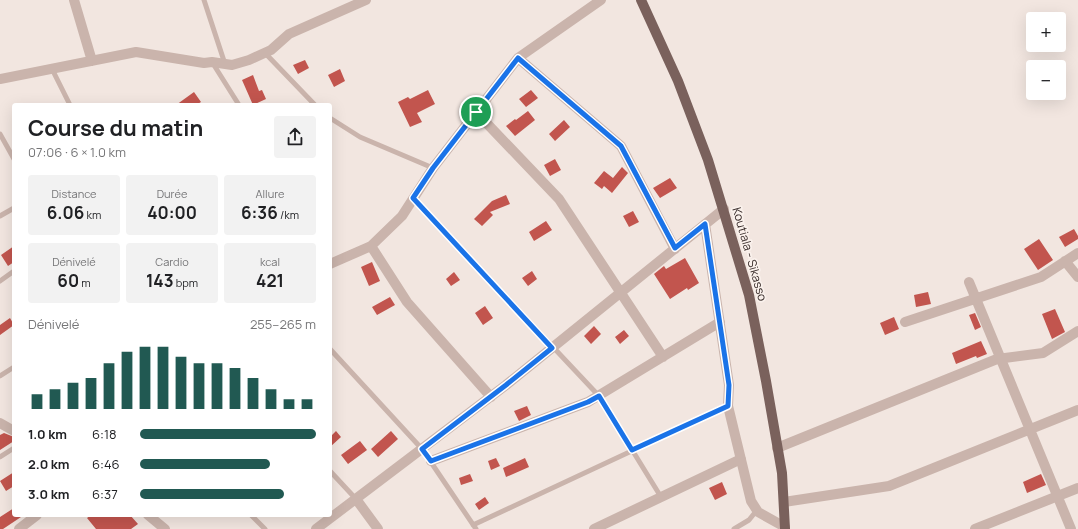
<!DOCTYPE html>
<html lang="fr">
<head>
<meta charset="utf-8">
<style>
  :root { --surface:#fff; --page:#f2f2f2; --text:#202124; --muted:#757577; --accent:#215952 }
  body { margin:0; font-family:Manrope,sans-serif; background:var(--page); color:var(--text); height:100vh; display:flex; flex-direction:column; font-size:15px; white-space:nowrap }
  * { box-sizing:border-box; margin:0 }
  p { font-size:13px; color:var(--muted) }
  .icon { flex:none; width:22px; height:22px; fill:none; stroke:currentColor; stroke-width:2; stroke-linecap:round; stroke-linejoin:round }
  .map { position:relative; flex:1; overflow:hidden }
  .drawer { position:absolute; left:12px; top:103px; width:320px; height:414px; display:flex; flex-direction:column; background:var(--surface); border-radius:4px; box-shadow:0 4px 16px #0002 }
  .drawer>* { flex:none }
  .fabs { position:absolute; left:1026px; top:12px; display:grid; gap:8px }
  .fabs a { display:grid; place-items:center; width:40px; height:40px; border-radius:4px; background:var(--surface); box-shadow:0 4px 16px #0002; font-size:20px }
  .pin { position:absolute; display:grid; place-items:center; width:34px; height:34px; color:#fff; margin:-17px; border:2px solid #fff; border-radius:50%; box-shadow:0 1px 4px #0007 }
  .round { display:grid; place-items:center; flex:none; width:42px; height:42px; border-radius:4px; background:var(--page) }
  .headline { display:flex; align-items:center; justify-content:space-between; height:68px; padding:0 16px }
  h1 { font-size:22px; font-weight:700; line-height:30px }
  .figures { display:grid; grid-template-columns:repeat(3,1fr); gap:6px; height:68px; padding:4px 16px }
  .figures div { display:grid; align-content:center; border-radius:4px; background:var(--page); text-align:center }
  .figures b { font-size:17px; font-weight:700 }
  .figures small { font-size:11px; font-weight:400 }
  .figures p { font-size:11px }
  .chart { height:112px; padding:8px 16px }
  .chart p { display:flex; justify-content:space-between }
  .chart svg { width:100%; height:72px; margin-top:4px; stroke:var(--accent); stroke-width:6 }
  ul { padding:0 16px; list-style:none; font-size:13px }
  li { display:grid; grid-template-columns:64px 48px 1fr; align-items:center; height:30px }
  li i { height:10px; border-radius:5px; background:var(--accent) }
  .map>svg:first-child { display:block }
</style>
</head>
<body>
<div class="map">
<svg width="1078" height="529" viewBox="0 0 1078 529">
  <rect width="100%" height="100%" fill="#f2e6e0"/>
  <path fill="#c2554e" d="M305 60 309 68 298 74 293 65Z
    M340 69 345 81 334 87 328 75Z
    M253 75 259 91 262 90 266 99 253 105 242 80Z
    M428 90 435 104 417 113 422 122 410 127 398 102 408 97 410 99Z
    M531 90 538 98 526 107 519 99Z
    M194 92 201 102 196 105H176Z
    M528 111 535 120 515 136 506 126 515 119 516 120Z
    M564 120 570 127 555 141 549 134Z
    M555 159 561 170 550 176 544 165Z
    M622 167 628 173 612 193 604 186 602 189 594 183 604 171 613 178Z
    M670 178 677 188 660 198 653 188Z
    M506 195 510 204 490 212 493 215 482 226 474 219 492 201Z
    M633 211 639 222 629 227 623 216Z
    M546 221 552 230 534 241 529 232Z
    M1074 229 1078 236V239L1065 247 1059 237Z
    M1039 239 1053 260 1038 270 1024 249Z
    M14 246V262L8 266 1 255Z
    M685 258 699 283 688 290 687 288 670 299 654 274 664 266 666 269Z
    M372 262 380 281 369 286 361 267Z
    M532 271 537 279 528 286 522 278Z
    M454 272 460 280 451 286 446 279Z
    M928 292 931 304 916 307 914 295Z
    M390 297 395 305 377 315 372 307Z
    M485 306 493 318 483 325 475 313Z
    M1055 309 1065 332 1052 339 1042 314Z
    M975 313 981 327 975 330 969 315Z
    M894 317 899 329 885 335 880 323Z
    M10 318 14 325 0 335V325Z
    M594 326 601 334 591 344 584 336Z
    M624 330 629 336 620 344 615 337Z
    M981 341 987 354 977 358 976 356 956 364 952 353Z
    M527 406 531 415 519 421 514 411Z
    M336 431 341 437 330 447V437Z
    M391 431 398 439 378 457 371 449Z
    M4 433 14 437V441L0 450V435Z
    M360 441 367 450 348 464 341 455Z
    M496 458 500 466 491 470 488 461Z
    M525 458 529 467 506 477 503 468Z
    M14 472V486L6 491 0 481Z
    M470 474 473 481 461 485 459 478Z
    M1041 474 1046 485 1027 493 1023 482Z
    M722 482 727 494 715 500 709 488Z
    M485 497 489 503 479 510 475 504Z
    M14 508V515H24L3 529H0V517Z
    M91 515H130L138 524 131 529H96L87 518Z"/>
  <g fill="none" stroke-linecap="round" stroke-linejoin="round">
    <path stroke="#cab4ac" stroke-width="5" d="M204 0 225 64
      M265 53 315 105
      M212 62 239 105
      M52 69 70 105
      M330 118 360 137 433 168
      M0 134 14 159
      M413 198 599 396 661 497
      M0 216 14 208
      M0 281 14 271
      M330 349 422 449 476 529
      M0 376 14 367
      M0 457 14 448
      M330 471 356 499
      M251 515 265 529
      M473 525 728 406
      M734 529 749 520 757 510"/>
    <path stroke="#cab4ac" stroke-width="10" d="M74 0 92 61
      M518 58 621 146 675 249
      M0 79 136 52 204 63 212 62 232 65 249 60 271 50 289 34 366 0
      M476 112 559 199 663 357
      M705 224 729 385 728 406 751 501 758 512 785 527
      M371 246 407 302 491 397
      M1065 261 1078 277
      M330 264 371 246 402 216 433 168 518 58 601 0
      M969 282 1071 529
      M905 322 1041 277 1078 253
      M0 423 14 431
      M777 448 997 359 1043 353 1078 331
      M431 461 588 402 720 322
      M356 499 378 529
      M784 502 889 486 1078 410
      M148 515 165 529
      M19 529 37 515
      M316 529 506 385 724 209
      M594 529 741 459
      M975 529 1078 488"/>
    <path stroke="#7a615c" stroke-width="10" d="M641 0 678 81 708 160 749 295 766 381 782 473 785 529"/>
  </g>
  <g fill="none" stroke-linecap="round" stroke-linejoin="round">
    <g stroke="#fff" stroke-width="8">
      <path id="route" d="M518 58 621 146 675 248 705 224 729 385 728 406 632 450 599 396 588 402 431 461 422 449 506 385 552 348 413 198 433 168Z"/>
    </g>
    <use href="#route" stroke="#1a73e8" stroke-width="5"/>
  </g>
  <g text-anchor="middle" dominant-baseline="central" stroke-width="3.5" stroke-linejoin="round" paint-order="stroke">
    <g font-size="12" fill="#382c2a" stroke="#faf1ec">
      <text transform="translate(750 254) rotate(74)">Koutiala - Sikasso</text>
    </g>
  </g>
</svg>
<div class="fabs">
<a>+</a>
<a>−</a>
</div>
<div class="pin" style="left:476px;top:112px;background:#1e9e55"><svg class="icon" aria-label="arrive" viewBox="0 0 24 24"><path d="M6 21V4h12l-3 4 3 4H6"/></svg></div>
<section class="drawer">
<div class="headline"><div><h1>Course du matin</h1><p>07:06 · 6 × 1.0 km</p></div><a class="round"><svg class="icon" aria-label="share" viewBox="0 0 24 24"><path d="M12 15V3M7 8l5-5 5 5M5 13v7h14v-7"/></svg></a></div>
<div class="figures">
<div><p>Distance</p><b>6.06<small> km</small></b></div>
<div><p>Durée</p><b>40:00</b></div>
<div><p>Allure</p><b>6:36<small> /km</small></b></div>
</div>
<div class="figures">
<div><p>Dénivelé</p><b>60<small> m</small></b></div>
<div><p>Cardio</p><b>143<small> bpm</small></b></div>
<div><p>kcal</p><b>421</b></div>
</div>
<div class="chart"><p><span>Dénivelé</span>255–265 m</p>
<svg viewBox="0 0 160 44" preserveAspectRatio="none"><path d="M5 44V35M15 44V32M25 44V28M35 44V25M45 44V16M55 44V9M65 44V6M75 44V6M85 44V12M95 44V16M105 44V16M115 44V19M125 44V25M135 44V32M145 44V38M155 44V38"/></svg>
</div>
<ul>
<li><b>1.0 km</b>6:18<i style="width:100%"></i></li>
<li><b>2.0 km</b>6:46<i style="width:74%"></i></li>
<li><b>3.0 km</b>6:37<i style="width:82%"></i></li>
</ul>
</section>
</div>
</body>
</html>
